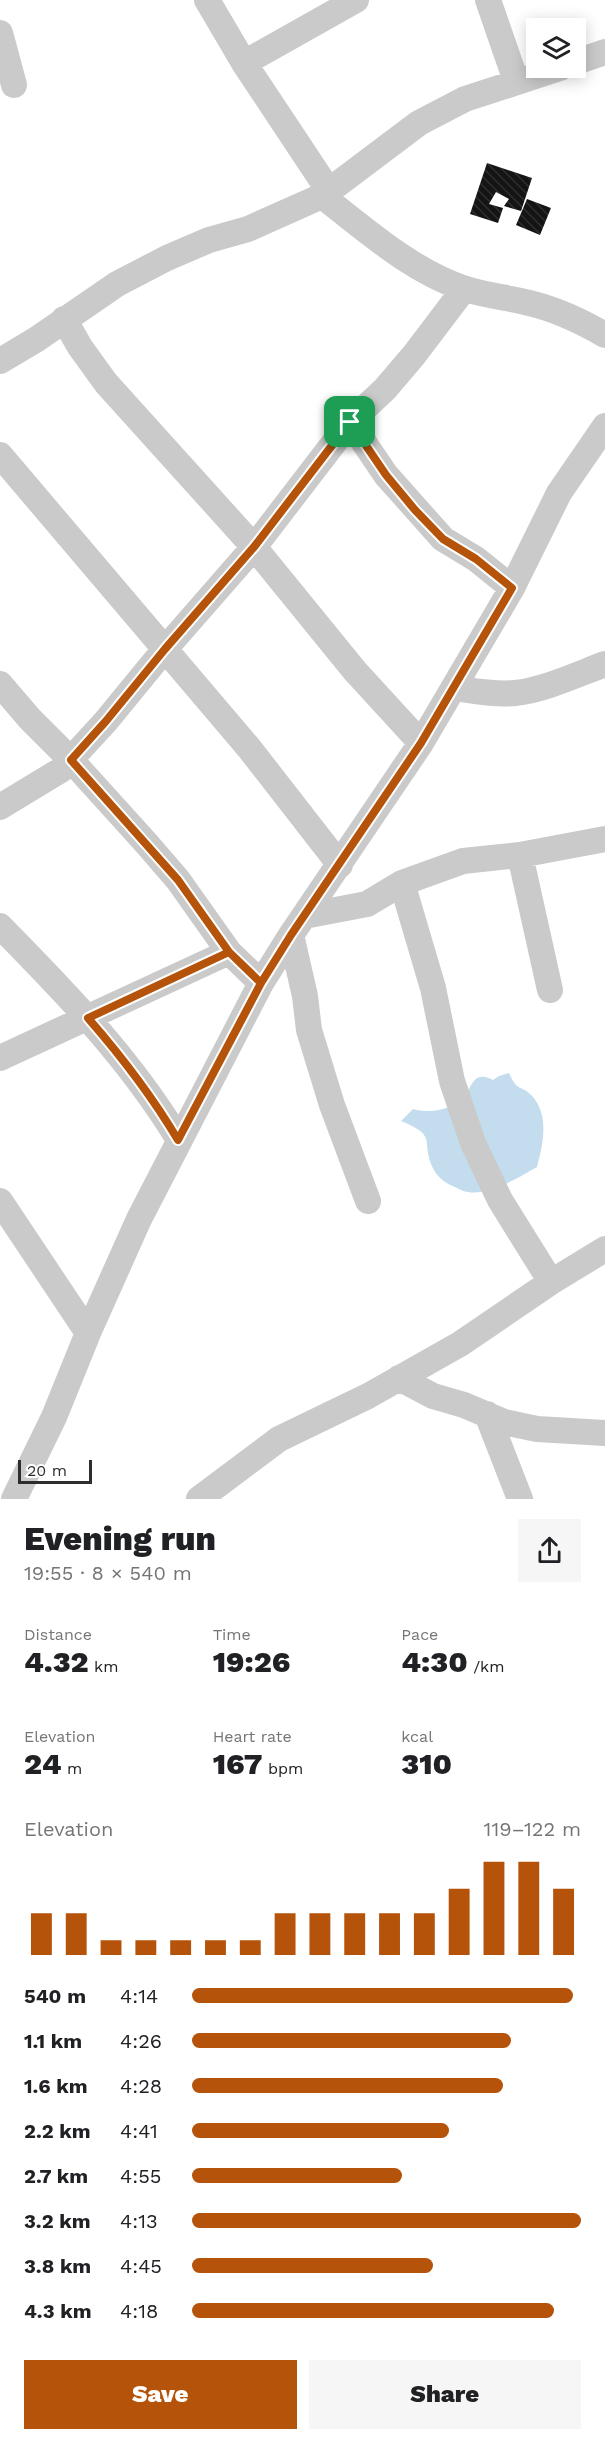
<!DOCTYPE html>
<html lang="en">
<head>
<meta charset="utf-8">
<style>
  :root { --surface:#fff; --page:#f6f6f6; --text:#202124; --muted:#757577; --accent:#b45309 }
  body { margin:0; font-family:"Work Sans",sans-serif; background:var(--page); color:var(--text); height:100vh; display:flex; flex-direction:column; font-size:22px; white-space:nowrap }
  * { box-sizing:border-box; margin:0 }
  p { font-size:20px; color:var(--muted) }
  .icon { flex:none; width:33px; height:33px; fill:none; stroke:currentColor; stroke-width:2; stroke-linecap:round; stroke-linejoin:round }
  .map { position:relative; height:1499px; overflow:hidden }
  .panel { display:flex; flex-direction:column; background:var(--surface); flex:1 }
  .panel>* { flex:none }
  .buttons { position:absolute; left:526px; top:18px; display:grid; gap:12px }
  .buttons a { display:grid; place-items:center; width:60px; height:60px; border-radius:0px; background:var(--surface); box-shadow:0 3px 15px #0003; font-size:30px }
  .scale { position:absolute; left:18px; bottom:15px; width:74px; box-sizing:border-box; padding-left:6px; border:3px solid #2d2d2d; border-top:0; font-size:16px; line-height:21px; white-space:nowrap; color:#2d2d2d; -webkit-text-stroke:4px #fff; paint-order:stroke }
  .pin { position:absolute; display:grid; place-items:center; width:51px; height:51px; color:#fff; margin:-26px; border-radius:12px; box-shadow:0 3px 9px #0006 }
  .round { display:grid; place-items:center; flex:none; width:63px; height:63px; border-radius:0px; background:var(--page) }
  .overview { display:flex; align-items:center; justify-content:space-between; height:102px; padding:0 24px }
  h1 { font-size:33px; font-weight:800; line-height:45px }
  .stats { display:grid; grid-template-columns:repeat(3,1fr); gap:9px; height:102px; padding:6px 24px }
  .stats div { display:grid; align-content:center }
  .stats b { font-size:30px; font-weight:800 }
  .stats small { font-size:16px; font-weight:400 }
  .stats p { font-size:16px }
  .chart { height:168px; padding:12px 24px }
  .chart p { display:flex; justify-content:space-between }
  .chart svg { width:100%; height:108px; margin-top:6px; stroke:var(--accent); stroke-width:6 }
  .action { display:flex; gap:12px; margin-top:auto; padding:12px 24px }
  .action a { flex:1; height:69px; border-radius:0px; background:var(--accent); color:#fff; font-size:24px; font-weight:800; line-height:69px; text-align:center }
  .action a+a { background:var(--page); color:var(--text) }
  ul { padding:0 24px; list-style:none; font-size:20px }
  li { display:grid; grid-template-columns:96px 72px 1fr; align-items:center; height:45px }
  li i { height:15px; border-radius:8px; background:var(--accent) }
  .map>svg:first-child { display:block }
</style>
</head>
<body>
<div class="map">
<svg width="605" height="1499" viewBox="0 0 605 1499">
  <defs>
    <pattern id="building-back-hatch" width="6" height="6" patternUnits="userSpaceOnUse" patternTransform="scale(1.5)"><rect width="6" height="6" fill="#141414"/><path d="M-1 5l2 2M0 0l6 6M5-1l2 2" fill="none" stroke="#2e2e2e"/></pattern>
  </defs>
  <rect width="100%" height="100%" fill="#fff"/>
  <path fill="#c3ddee" d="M509 1073C518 1093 520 1084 531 1095 550 1114 543 1144 537 1167 520 1177 488 1196 468 1192 464 1192 459 1189 455 1187 447 1184 438 1178 434 1170 419 1140 440 1137 401 1121L413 1109C431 1114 453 1110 465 1095 470 1089 472 1079 480 1077 485 1076 489 1078 493 1080L499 1076Z"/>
  <path fill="url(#building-back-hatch)" d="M487 163 532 178 521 211 504 206 509 199 496 192 489 204 503 208 498 223 470 214Z
    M527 199 551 208 540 235 516 225Z"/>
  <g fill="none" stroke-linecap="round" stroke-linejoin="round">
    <path stroke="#cacaca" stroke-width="26" d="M207 0 244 63 329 191
      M488 0 516 81
      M0 33 14 85
      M576 62 605 52
      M244 63 356 0
      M322 196C365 229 410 270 463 288 482 295 505 297 525 302 553 308 581 321 605 335
      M64 319 80 347 106 383 254 547 355 671 421 743
      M0 361 37 339 117 284 167 258 209 240 248 229 322 196 419 123 465 99 560 68
      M350 422 386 475 443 539 476 559 512 588
      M0 455 249 748 340 865
      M0 684 30 719 71 760 147 844 178 880 229 952 261 983
      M454 688C475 691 495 695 515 693 544 690 578 674 605 664
      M0 807 61 770 106 721 165 649 254 547 350 422 385 389 414 355 464 289
      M520 855 550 990
      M402 883 433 988 452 1081 473 1143 500 1200 551 1282
      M304 916 367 904 402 883 463 861 520 855 605 839
      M0 926C66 993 130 1059 179 1140
      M291 935 305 996 309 1030 332 1105 368 1201
      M0 1058 229 952
      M0 1201 88 1333
      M399 1378 433 1396 464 1405 504 1422 537 1429 605 1433
      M487 1414 520 1499
      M14 1499 54 1417 88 1333 139 1219 261 983 291 935 421 743 512 588 559 493 605 426
      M199 1499 279 1439 368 1396 460 1344 551 1282 605 1249"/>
  </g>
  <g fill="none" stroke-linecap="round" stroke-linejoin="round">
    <g stroke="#fff" stroke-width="12">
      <path id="route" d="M350 422 254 547 165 649 106 721 71 760 178 880 229 952 261 983 178 1140C152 1096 122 1057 88 1018L229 952 261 983 291 935 421 743 512 588 476 559 443 539 415 510 386 475 350 422"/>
    </g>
    <use href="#route" stroke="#b45309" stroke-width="8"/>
  </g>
</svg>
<div class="buttons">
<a><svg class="icon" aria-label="layers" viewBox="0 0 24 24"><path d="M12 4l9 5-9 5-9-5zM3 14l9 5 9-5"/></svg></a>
</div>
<div class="scale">20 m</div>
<div class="pin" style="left:350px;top:422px;background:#1e9e55"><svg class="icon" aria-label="arrive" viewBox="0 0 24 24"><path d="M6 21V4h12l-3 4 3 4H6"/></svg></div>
</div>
<section class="panel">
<div class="overview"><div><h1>Evening run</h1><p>19:55 · 8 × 540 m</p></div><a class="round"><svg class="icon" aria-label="share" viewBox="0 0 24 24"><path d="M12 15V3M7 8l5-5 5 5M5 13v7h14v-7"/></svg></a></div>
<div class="stats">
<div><p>Distance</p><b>4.32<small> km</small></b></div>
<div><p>Time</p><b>19:26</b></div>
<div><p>Pace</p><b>4:30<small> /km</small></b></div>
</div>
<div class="stats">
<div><p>Elevation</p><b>24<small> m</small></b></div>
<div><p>Heart rate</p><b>167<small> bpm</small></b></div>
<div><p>kcal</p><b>310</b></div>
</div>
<div class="chart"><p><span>Elevation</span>119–122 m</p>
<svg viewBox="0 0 160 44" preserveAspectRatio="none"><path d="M5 44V27M15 44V27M25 44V38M35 44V38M45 44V38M55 44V38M65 44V38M75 44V27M85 44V27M95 44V27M105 44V27M115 44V27M125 44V17M135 44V6M145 44V6M155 44V17"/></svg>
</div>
<ul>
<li><b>540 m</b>4:14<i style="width:98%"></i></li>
<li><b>1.1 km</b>4:26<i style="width:82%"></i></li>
<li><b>1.6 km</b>4:28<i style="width:80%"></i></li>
<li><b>2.2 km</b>4:41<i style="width:66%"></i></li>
<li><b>2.7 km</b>4:55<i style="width:54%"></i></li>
<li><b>3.2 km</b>4:13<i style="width:100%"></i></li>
<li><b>3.8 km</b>4:45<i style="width:62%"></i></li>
<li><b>4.3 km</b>4:18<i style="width:93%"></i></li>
</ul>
<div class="action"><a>Save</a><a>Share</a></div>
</section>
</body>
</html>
